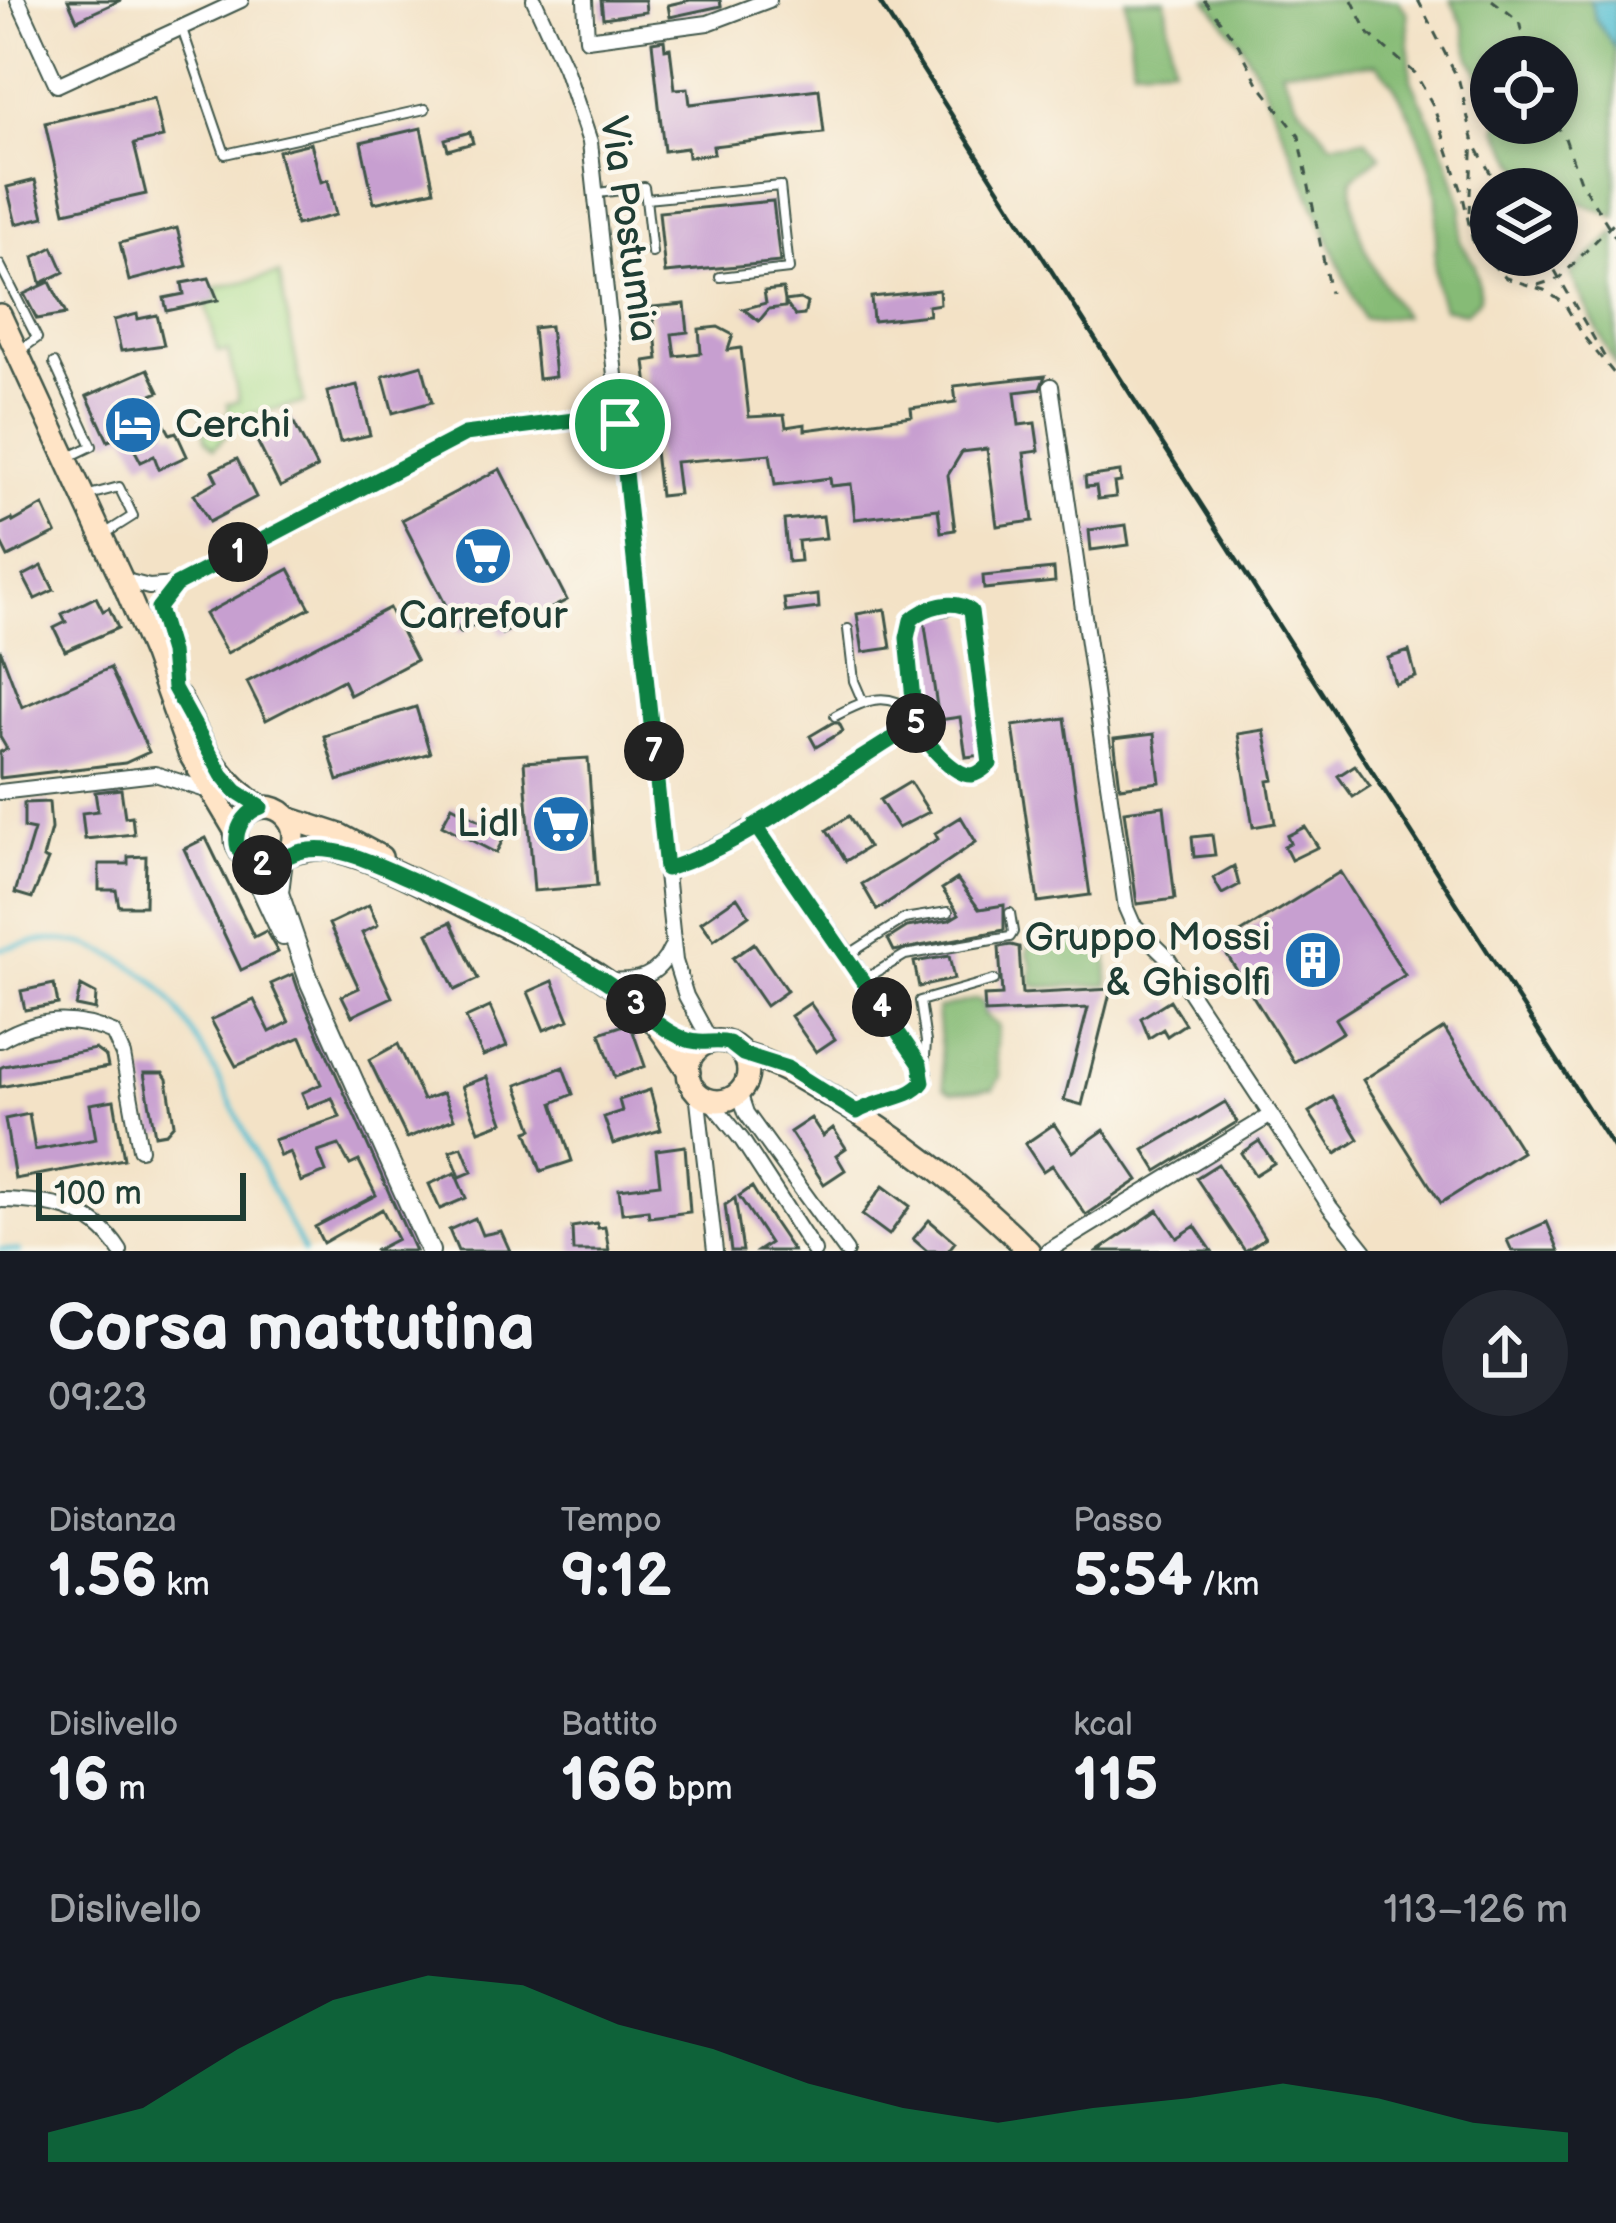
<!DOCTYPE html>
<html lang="it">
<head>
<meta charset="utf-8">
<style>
  :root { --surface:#171b24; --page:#242831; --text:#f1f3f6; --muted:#9ea1a6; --accent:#0b8043 }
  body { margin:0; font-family:"Balsamiq Sans",sans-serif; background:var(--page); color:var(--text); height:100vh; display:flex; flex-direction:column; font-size:45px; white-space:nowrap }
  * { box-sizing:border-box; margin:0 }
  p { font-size:39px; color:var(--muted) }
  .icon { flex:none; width:66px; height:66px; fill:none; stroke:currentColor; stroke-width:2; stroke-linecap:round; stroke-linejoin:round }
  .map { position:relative; height:1251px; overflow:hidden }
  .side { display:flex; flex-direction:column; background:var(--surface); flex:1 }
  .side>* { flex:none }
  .fabs { position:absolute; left:1470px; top:36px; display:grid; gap:24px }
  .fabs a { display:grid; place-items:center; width:108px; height:108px; border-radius:50%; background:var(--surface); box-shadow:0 6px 18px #0003; font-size:60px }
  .scale { position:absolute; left:36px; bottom:30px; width:210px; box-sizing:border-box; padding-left:12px; border:6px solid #1f3d34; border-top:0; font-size:33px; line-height:42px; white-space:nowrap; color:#1f3d34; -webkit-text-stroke:9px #fbf7ec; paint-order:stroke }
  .pin { position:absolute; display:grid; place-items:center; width:102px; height:102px; color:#fff; margin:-51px; border:6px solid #fff; border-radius:50%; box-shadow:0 3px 12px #0007 }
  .km { position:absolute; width:60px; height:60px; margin:-30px; border-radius:50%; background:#222; color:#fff; font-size:33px; line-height:60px; text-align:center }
  .round { display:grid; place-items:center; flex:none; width:126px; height:126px; border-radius:63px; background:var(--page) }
  .overview { display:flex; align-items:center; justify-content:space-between; height:204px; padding:0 48px }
  h1 { font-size:66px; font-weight:600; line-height:90px }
  .stats { display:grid; grid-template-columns:repeat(3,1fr); gap:18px; height:204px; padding:12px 48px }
  .stats div { display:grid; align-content:center }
  .stats b { font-size:60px; font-weight:600 }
  .stats small { font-size:33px; font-weight:400 }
  .stats p { font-size:33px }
  .chart { height:336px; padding:24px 48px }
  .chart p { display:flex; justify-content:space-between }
  .chart svg { width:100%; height:216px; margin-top:12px; fill:var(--accent); opacity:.7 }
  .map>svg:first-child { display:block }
</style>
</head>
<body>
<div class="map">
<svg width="1616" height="1251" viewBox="0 0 1616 1251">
  <rect width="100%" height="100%" fill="#fbf7ec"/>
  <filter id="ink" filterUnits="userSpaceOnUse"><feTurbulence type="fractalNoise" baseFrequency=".00833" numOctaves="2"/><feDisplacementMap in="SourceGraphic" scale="24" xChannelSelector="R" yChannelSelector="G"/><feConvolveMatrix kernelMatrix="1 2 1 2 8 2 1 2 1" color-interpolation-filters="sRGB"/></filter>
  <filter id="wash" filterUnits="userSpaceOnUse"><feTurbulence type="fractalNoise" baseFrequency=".004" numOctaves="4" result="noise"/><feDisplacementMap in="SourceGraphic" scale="48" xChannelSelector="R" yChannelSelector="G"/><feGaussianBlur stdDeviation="2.7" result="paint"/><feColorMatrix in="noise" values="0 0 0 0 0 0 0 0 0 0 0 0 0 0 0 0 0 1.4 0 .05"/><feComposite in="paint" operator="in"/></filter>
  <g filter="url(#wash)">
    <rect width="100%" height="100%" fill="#f3e2c6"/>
    <path fill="#a8db8a" stroke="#648c5f" stroke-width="3" d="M279 274 304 403 245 415 214 448 205 439 202 420 229 415 227 404 239 401 228 351 218 352 206 303 217 300 215 288Z"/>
    <path fill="#86bb76" stroke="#527c55" stroke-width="3" d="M1126 0H1165L1173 65 1133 67Z
      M1207 0H1398L1407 13 1411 79 1448 160 1462 207 1460 241 1475 265 1480 298 1465 313 1444 308C1426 272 1440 237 1437 198 1434 163 1402 89 1377 64L1281 69 1297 103 1331 143 1365 139 1381 156 1352 178C1352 237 1372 267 1403 316L1363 319 1259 77 1241 43Z
      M1451 0H1590L1596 20 1616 49V217L1557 193V189C1527 189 1511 151 1497 128L1498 123H1557V57H1491V97L1470 58 1464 27Z
      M1616 232V367L1570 274Z
      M1100 935 1107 942 1108 985 1038 987 1032 983V964L1027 953 1030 944Z
      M976 999 983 1002 985 1015 998 1026 996 1056 1000 1077 993 1089 952 1092 944 1087 937 1009Z"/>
    <path fill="#56bfd2" stroke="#3a7e83" stroke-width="3" d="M1590 0H1616V49L1596 20Z"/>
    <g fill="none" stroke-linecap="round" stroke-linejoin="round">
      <path stroke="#56bfd2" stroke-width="4.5" d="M0 949C17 946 37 939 55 940 93 941 145 967 168 997 226 1073 257 1169 304 1251
        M0 1249 19 1251"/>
    </g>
    <g id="blocks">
      <path fill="#c79fd0" d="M68 0H121L77 20Z
        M601 0H645L646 12 603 18Z
        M690 0H720L721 6 670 17 668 5Z
        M664 40 665 49 670 48 675 89 688 88 690 104 819 89 824 133 713 146 714 154 688 157 687 148 664 151 652 42Z
        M154 98 163 137 134 144 146 194 65 212 45 123Z
        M421 128 434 190 374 203 361 142Z
        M470 132 473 143 448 150 445 139Z
        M311 143 321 182 328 180 336 215 296 225 278 151Z
        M35 180 44 217 16 224 7 187Z
        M773 201 780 262 665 273 659 212Z
        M177 228 187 266 129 281 120 243Z
        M53 247 64 272 41 283 34 257Z
        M209 278 218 300 167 311 164 298 184 294 182 283Z
        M50 282 66 314 37 319 24 294Z
        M783 289 785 301 800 299 807 303 804 315 795 316 785 302V307L769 309 759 321 743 309 766 303 764 291Z
        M939 290 940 304 928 306 929 315 873 321 871 297Z
        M685 304 688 332 672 334 675 356 701 353 699 329 718 327 733 335 728 350 741 348 749 417 784 415 786 427 805 424V430L912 416 911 408 956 402 954 386 1045 376 1040 389 1015 392 1019 425 1035 423 1039 451 1024 453 1033 521 997 526 987 449 962 452 948 475 955 530 941 532 938 509 855 519 851 484 831 486 830 478 775 485 770 454 675 462 679 494 660 496 645 361 658 359 652 307Z
        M137 314 138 319 157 315 164 345 121 351 114 320Z
        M550 326 555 377 538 379 533 328Z
        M422 365 432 402 393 413 383 376Z
        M148 369 159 392 149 396 170 434 176 432 187 456 159 469 154 456 141 462 126 434 108 441 87 396Z
        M357 385 370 435 340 442 327 392Z
        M292 419 317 468 280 487 255 437Z
        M237 459 256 497 209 522 194 494 217 481 212 471Z
        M500 469 567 600 502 634 493 616 460 633 402 520Z
        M1120 472 1121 482 1114 483 1116 497 1098 499 1096 486 1086 487 1085 477Z
        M43 505 56 533 8 557 0 541V525L12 519 13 522Z
        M823 516 826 538 798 541 800 561 788 562 784 520Z
        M1126 525 1129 545 1091 550 1089 530Z
        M42 566 54 590 35 599 23 576Z
        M289 569 310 608 227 653 205 614Z
        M1054 569 1055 582 984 589 983 576Z
        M818 595 819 608 786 612 784 599Z
        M96 597 103 611 109 608 118 628 65 651 54 628 66 622 62 614Z
        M389 608 416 660 350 695 343 680 266 720 247 682Z
        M885 609 891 648 863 652 857 614Z
        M960 613 965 620 982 755 966 757 960 717 939 720 924 619Z
        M0 649 22 707 110 668 149 752 125 763 0 778V752L7 749 0 737Z
        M1409 651 1416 677 1395 684 1388 658Z
        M416 707 430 753 338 781 324 736Z
        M1065 718 1090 895 1038 902 1013 726Z
        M832 723H839L843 731 816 747 810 736Z
        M1264 730 1274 780 1268 781 1275 823 1253 827 1238 734Z
        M1154 734 1160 782 1120 787 1114 739Z
        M588 758 597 886 534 891 524 762Z
        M1355 765 1370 786 1353 797 1338 776Z
        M910 782 929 812 898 828 880 800Z
        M121 789 125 817 132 816 134 834 85 839 82 813 98 811 95 792Z
        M49 802 51 829 43 858 48 860 32 898 15 893 34 830 24 828V803Z
        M452 806 506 834 496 853 442 825Z
        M1164 806 1175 899 1137 904 1124 811Z
        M849 816 868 847 846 861 827 830Z
        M961 817 976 842 877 910 862 884 938 839 935 833Z
        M1305 827 1318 847 1291 860 1284 846 1290 843 1287 836Z
        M1212 835 1215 855 1194 857 1192 837Z
        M206 838 254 937 266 931 278 952 241 970 184 849Z
        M146 856 145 906H119L116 890H99V864H128V857Z
        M1234 866 1239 885 1222 894 1213 878Z
        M1340 872 1405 975 1335 1019 1343 1032 1294 1062 1221 945Z
        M957 879 979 909 1004 905V930L894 951 888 939 907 927 949 920 959 914 942 889Z
        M737 897 749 915 714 940 701 922Z
        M369 905 378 925 362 933 392 997 352 1016 342 996 359 988 329 924Z
        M451 922 478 979 455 990 428 933Z
        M754 943 787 991 766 1006 733 958Z
        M1011 945 1019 947 1022 994 1111 989 1082 1105 1064 1100 1088 1008 985 1013 984 996 1002 995 999 947Z
        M949 956 954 979 919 987 914 962Z
        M293 974 298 989 415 1251H374L397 1239 382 1209 323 1243 315 1227 376 1195 359 1161 350 1165 339 1145 318 1152 326 1172 301 1182 290 1152 280 1156 274 1140 340 1117 332 1098 308 1107 302 1093 321 1084 301 1037 236 1066 211 1020 254 1000 270 1032 289 1022 271 984Z
        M553 981 569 1020 544 1030 528 992Z
        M54 984 58 1004 25 1010 21 991Z
        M81 986 96 994 95 1010 76 1006Z
        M1170 1000 1185 1024 1167 1036 1163 1029 1149 1038 1141 1018Z
        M810 1003 835 1039 816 1052 791 1016Z
        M490 1007 507 1046 483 1056 466 1018Z
        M630 1023 645 1066 615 1077 600 1033Z
        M1444 1028 1522 1152 1441 1203 1363 1080Z
        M398 1044 423 1100 443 1093 454 1119 407 1138 369 1060Z
        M95 1049 106 1057 108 1067 0 1087V1068L4 1066Z
        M563 1067 573 1094 553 1103 572 1161 541 1171 527 1131 533 1129 517 1085Z
        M144 1073H163L167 1079 174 1124 166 1133 155 1135Z
        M487 1077 503 1122 479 1131 462 1086Z
        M650 1090 661 1130 613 1144 604 1117 622 1111 619 1100Z
        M1333 1097 1359 1139 1336 1154 1309 1112Z
        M114 1100 124 1159 15 1179 5 1119 29 1114 35 1150 96 1139 90 1104Z
        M1225 1102 1237 1122 1157 1171 1144 1150Z
        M811 1118 823 1136 833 1128 846 1148 836 1155 845 1170 824 1184 790 1132Z
        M1054 1124 1073 1152 1104 1130 1138 1180 1086 1215 1052 1165 1043 1171 1025 1144Z
        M1259 1141 1274 1163 1255 1175 1241 1153Z
        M685 1146 690 1212 649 1217 648 1210 622 1213 619 1189 660 1184 656 1150Z
        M462 1147 472 1172 460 1177 450 1151Z
        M1218 1164 1265 1238 1245 1251 1196 1178Z
        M455 1173 466 1198 440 1209 429 1184Z
        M883 1186 910 1206 889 1235 862 1215Z
        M752 1187 774 1223 793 1251H758L770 1243 739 1196Z
        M735 1198 743 1251H731L725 1205Z
        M1158 1210 1177 1238 1195 1226 1212 1251H1098Z
        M475 1218 482 1235 501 1231 510 1251H458L449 1230Z
        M929 1220 955 1242 948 1251H927L913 1239Z
        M1547 1222 1559 1251H1512L1507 1240Z
        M597 1223 598 1228 605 1227 609 1251H573L572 1227Z"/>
    </g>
  </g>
  <g filter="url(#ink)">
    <use href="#blocks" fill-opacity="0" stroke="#3f564a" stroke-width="3"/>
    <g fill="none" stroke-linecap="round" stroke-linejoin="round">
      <g stroke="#3f564a" stroke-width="12">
        <path id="service" d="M182 29 225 154 425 109
          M598 193 644 187 646 199
          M652 253 646 199 780 186 789 269 720 277
          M0 265 37 338 18 352
          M54 363 92 446 67 458
          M89 495 119 487 133 516 103 535
          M962 605 970 609 973 618 991 759C989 771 975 775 964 774L918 732C913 709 898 633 915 616 926 604 946 606 962 605Z
          M848 629 854 681 863 702
          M835 716C862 702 885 689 912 711
          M848 955 904 919 948 912
          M865 979 905 955 1010 937 1013 932 1010 913
          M924 1071 926 1042 920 1001 994 980"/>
      </g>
      <g stroke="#3f564a" stroke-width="18">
        <path id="minor" d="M18 0 57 85 241 0
          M534 0 565 68 590 142 618 403
          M585 0 587 39 708 23 769 0
          M605 414a11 11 0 1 1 22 0a11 11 0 1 1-22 0Z
          M620 425 675 961 686 996 711 1042
          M122 580 149 587 176 585
          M174 689 171 651 158 608 176 585 465 434 517 425 605 416
          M0 792 155 774 209 791
          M755 825 848 955 924 1073 923 1082C910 1100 877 1099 857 1112
          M666 869 731 839 893 738
          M607 980C637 982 658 978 671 948
          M0 1040C36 1018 74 1016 113 1033L123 1055 140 1149
          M697 1092 715 1251
          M739 1092 746 1113 846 1251
          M709 1099 742 1140 814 1251
          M1271 1115 1330 1207 1365 1251
          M0 1200C48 1201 92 1206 120 1251
          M1048 1251 1271 1115 1166 956 1133 924 1126 908 1051 386"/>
      </g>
      <g stroke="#3f564a" stroke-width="22">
        <path id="tertiary" d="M247 859 283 936
          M283 859 279 893 310 983 430 1251"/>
      </g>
      <g stroke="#3f564a" stroke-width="26">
        <path id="secondary" d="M0 315 122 580 154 655 189 753 236 832
          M179 697C204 745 214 776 261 807
          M236 836a29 29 0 1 1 58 0a29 29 0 1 1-58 0Z
          M288 818 340 835 381 857
          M288 854C303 851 319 846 334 850 383 862 433 891 478 913 532 940 594 965 639 1006 660 1025 673 1049 689 1072
          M688 1071a30 30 0 1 1 60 0a30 30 0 1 1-60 0Z
          M743 1054C776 1063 799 1078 828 1095 901 1138 969 1190 1029 1251"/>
      </g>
      <path stroke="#3f564a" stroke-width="3" stroke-dasharray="9 9" stroke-linecap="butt" d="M1204 0 1238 44 1258 83 1299 136 1330 293
        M1352 0 1369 34 1415 73 1433 105 1462 192 1474 247 1506 278 1544 290 1564 303 1584 337 1616 376
        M1418 0 1459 81 1474 143 1499 189
        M1492 0 1519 21 1527 57
        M1555 123 1565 138 1580 181 1616 238
        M1469 213 1473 137
        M1546 255 1608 363
        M1538 285 1560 278 1616 220"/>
      <use href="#service" stroke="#fff" stroke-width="8"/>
      <use href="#minor" stroke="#fff" stroke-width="14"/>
      <use href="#tertiary" stroke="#fff" stroke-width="18"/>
      <use href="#secondary" stroke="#ffe4c6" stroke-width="21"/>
      <path stroke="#1f3d34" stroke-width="4.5" d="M878 0 1616 1152"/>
    </g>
  </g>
  <g fill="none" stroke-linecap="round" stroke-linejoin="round" filter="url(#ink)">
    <g stroke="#fff" stroke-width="24">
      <path id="route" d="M620 424H611L605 416 465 434 176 585 158 608 171 652 174 688 222 775 236 791 261 807C233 816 225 859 260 865 276 867 288 853 303 851 337 844 376 864 408 878 474 907 542 942 604 980 633 998 653 1027 685 1039 702 1046 712 1039 729 1043L743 1054 787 1068 857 1112C877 1099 910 1100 923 1082L920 1064 755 825 893 738 915 720C919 736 954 777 972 775 979 774 985 768 990 764L971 611C955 598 926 606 911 620L907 638 915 720C910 726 904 732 897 736 825 780 746 845 666 869L620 424"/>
    </g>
    <use href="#route" stroke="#0b8043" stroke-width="15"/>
  </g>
  <defs>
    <g id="hotel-disc" transform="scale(3)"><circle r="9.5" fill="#1f6fb2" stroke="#fbf7ec"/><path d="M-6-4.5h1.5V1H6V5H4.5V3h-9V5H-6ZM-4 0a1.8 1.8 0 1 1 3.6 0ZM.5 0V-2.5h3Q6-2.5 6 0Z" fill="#fff"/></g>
    <g id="supermarket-disc" transform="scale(3)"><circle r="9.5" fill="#1f6fb2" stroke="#fbf7ec"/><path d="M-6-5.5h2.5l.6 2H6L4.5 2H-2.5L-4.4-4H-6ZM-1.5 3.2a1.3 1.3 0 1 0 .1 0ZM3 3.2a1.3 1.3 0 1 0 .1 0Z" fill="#fff"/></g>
    <g id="building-disc" transform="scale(3)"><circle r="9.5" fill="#1f6fb2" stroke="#fbf7ec"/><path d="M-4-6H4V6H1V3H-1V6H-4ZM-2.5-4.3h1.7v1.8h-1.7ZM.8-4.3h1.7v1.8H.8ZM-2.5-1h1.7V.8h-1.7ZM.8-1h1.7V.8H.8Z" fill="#fff"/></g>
  </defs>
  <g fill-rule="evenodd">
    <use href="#hotel-disc" x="133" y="425"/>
    <use href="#supermarket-disc" x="483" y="556"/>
    <use href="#supermarket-disc" x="561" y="824"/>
    <use href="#building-disc" x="1313" y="960"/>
  </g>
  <g text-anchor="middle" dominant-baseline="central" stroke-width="9" stroke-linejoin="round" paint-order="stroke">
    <g font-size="39" fill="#1f3d34" stroke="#fbf7ec">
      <text transform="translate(628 229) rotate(82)">Via Postumia</text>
    </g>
    <g font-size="39" fill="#1f3d34" stroke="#fbf7ec" text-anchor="end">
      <text x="175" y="425" text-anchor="start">Cerchi</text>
      <text x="483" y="616" text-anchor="middle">Carrefour</text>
      <text x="519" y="824">Lidl</text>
      <text x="1271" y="938">Gruppo Mossi<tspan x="1271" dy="45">&amp; Ghisolfi</tspan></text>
    </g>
  </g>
</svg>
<div class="fabs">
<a><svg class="icon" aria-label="locate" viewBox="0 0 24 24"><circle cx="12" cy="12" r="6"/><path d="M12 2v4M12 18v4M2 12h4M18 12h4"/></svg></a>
<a><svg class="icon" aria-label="layers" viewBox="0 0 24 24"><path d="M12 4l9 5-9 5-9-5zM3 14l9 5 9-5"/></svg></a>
</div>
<div class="scale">100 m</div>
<div class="pin" style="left:620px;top:424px;background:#1e9e55"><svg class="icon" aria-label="arrive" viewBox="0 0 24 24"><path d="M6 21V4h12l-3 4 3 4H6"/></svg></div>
<b class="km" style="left:238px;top:552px">1</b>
<b class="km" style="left:262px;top:865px">2</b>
<b class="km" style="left:636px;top:1004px">3</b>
<b class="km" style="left:882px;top:1007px">4</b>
<b class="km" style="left:916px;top:723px">5</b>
<b class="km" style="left:654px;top:751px">7</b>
</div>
<section class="side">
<div class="overview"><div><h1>Corsa mattutina</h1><p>09:23</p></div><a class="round"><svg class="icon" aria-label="share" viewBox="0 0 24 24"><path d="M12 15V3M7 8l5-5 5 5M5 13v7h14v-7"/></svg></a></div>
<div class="stats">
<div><p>Distanza</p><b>1.56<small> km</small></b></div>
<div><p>Tempo</p><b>9:12</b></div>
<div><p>Passo</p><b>5:54<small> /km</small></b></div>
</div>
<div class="stats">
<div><p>Dislivello</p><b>16<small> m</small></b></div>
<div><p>Battito</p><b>166<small> bpm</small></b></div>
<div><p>kcal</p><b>115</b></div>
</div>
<div class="chart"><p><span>Dislivello</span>113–126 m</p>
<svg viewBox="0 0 160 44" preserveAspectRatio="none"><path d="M0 44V38L10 33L20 21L30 11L40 6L50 8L60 16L70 21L80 28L90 33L100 36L110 33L120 31L130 28L140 31L150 36L160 38V44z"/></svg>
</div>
</section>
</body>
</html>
